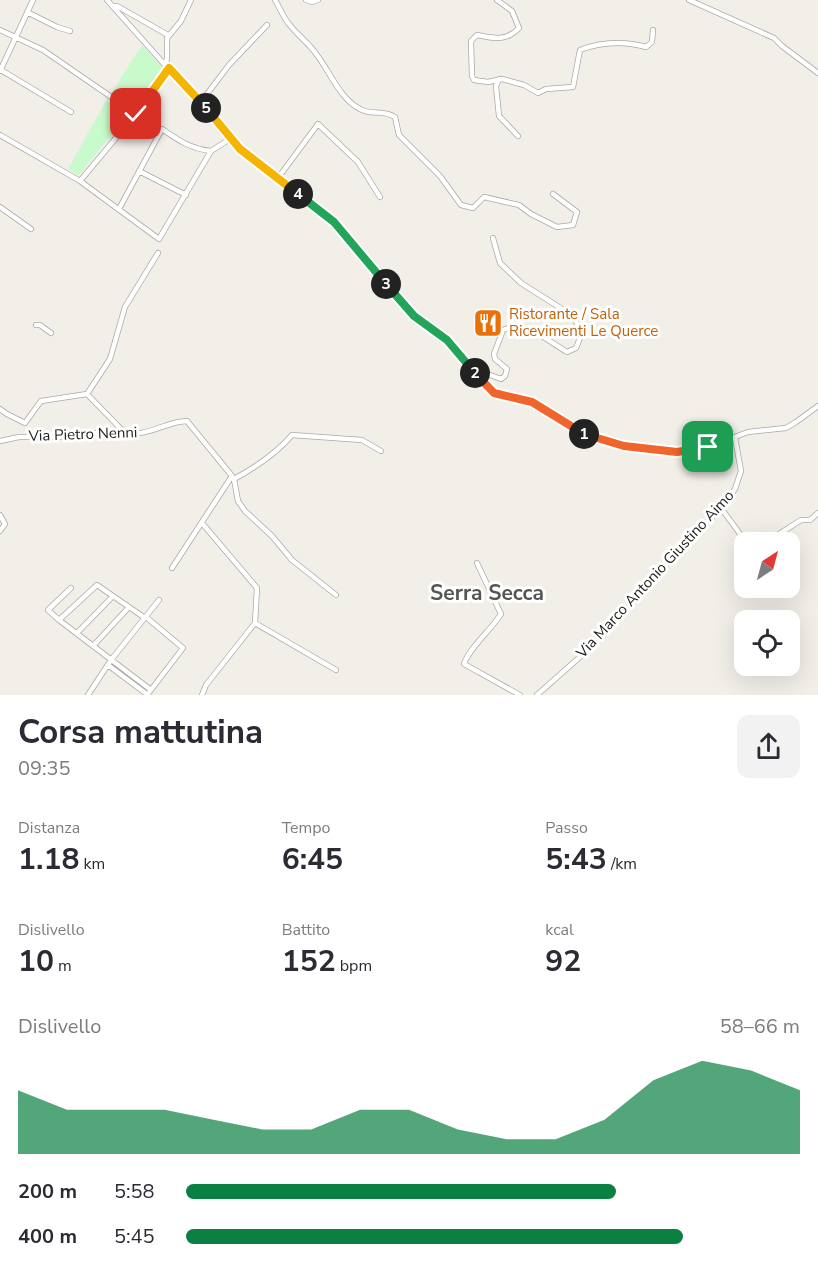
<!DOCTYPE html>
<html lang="it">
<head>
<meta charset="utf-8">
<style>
  :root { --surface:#fff; --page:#f2f2f3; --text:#2b2b33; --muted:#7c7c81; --accent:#0b8043 }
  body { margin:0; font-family:"Nunito Sans",sans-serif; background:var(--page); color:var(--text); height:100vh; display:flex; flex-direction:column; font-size:22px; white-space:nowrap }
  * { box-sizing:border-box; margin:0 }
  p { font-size:20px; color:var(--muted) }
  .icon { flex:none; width:33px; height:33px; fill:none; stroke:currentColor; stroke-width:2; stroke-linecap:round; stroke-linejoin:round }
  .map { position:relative; height:695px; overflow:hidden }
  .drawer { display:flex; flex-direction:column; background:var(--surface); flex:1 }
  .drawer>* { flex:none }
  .needle { width:39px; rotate:36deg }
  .buttons { position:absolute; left:734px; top:532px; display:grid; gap:12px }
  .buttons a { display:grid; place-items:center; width:66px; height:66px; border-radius:12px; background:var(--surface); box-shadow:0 6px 24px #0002; font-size:30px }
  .pin { position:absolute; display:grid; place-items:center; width:51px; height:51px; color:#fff; margin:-26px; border-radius:12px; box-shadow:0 3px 9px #0006 }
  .km { position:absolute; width:30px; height:30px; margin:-15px; border-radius:50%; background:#222; color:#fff; font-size:16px; line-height:30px; text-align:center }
  .round { display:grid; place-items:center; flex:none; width:63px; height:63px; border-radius:12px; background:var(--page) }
  .head { display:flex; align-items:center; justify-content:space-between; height:102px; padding:0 18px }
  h1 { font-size:33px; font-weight:700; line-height:45px }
  .metrics { display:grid; grid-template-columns:repeat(3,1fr); gap:9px; height:102px; padding:6px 18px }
  .metrics div { display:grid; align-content:center }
  .metrics b { font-size:30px; font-weight:700 }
  .metrics small { font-size:16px; font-weight:400 }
  .metrics p { font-size:16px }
  .chart { height:168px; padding:12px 18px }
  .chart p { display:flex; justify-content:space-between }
  .chart svg { width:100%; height:108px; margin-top:6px; fill:var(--accent); opacity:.7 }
  ul { padding:0 18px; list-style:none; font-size:20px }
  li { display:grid; grid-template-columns:96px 72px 1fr; align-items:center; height:45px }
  li i { height:15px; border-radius:8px; background:var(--accent) }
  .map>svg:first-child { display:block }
</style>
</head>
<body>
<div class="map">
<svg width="818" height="695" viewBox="0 0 818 695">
  <rect width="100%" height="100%" fill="#f2efe9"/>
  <path fill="#c8facc" d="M142 45 163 68 133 107 112 92Z
    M107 99 128 114 79 175 68 169Z"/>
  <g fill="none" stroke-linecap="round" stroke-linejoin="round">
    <g stroke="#a9a9a9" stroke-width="6">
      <path id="minor" d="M107 0 165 65 174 71 230 139 334 222 414 316 447 340 487 388 494 393 532 402 587 436 624 446 677 451 708 447 748 432 786 428 796 422 818 406
        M275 0C280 8 283 17 289 24 297 35 309 43 317 55 330 72 340 99 360 109 372 116 381 109 395 117L399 135 440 176 461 205 473 208 484 197 519 205 531 214 557 227 573 225 577 212 553 194
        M306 0 312 2 318 0
        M497 0 512 11 519 28C506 42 493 38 477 35L471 41 472 76 474 80 488 82 502 79 524 85 538 93 546 89 573 87 580 50C601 42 624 41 646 47L652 42 653 30
        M689 0 774 38 782 46 818 73
        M113 6H117L168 35
        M27 12 57 27 70 31
        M0 30 43 50 136 114
        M165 65 167 59V38L181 21 191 0
        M1 70 71 112
        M0 71 33 0
        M499 79 496 86 499 116 518 136
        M201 102 229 65 267 25
        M0 135 80 181 159 239 211 151 230 139
        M139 171 186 195
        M278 178 318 124 358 162 380 197
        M80 181 136 114 169 68
        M0 207 31 229
        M119 209 162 129C178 140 191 149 211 151
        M36 325H40L51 333
        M474 372H482L501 379 505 376 507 369 495 359 494 354 503 330C526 320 548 341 567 352L576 348 582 333 573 316 521 283 500 263 493 238
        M0 409 7 414 25 423 41 401 87 394
        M122 430 87 394 110 359 125 307 158 253
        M0 441 19 437H66L122 430C143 441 165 421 187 421L232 476
        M232 476 234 479C256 467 276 454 292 435L362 440 381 451
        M234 479 238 501 245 511 272 536 292 560 336 595
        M721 508 743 538 750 543
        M0 515 5 524 0 531
        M202 523 257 588 255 623 206 685 202 695
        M765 543 801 520H810L818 513
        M477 563 501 614C491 630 469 648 464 664L520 695
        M172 568 232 476
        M146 617 183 648 147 695
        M145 618 97 585 59 620 151 690
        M59 620 48 610 71 588
        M255 623 336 670
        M77 633 113 596
        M93 646 129 607
        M108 665 148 695
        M88 695 111 660 159 600
        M537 695 599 640 652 579 721 508 735 489 741 471 735 438"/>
    </g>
    <use href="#minor" stroke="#fff" stroke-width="4.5"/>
  </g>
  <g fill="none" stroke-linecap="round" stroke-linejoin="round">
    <g stroke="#fff" stroke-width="12">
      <path id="split-1" d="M584 434 624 446 677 452 708 447"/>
    </g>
    <g stroke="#fff" stroke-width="12">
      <path id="split-2" d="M475 373 494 393 532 402 584 434"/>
    </g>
    <g stroke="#fff" stroke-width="12">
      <path id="split-3" d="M386 284 414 316 447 340 475 373"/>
    </g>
    <g stroke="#fff" stroke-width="12">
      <path id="split-4" d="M298 194 334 222 386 284"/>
    </g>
    <g stroke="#fff" stroke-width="12">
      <path id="split-5" d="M206 108 240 149 298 194"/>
    </g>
    <g stroke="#fff" stroke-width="12">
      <path id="split-6" d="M136 114 169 68 206 108"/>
    </g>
    <use href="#split-1" stroke="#f0652b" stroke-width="8"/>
    <use href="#split-2" stroke="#f0652b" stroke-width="8"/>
    <use href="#split-3" stroke="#22a559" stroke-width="8"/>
    <use href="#split-4" stroke="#22a559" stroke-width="8"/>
    <use href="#split-5" stroke="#f5b400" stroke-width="8"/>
    <use href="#split-6" stroke="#f5b400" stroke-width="8"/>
  </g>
  <defs>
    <g id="restaurant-square" transform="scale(1.5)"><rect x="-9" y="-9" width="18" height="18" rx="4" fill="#e8710a" stroke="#fff"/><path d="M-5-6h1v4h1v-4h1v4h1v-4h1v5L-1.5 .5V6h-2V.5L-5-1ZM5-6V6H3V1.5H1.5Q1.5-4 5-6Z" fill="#fff"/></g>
  </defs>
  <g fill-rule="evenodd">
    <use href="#restaurant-square" x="488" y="323"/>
  </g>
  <g text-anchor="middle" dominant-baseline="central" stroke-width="6" stroke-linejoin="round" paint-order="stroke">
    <g font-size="15" fill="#c56008" stroke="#fff" text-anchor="start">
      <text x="509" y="314">Ristorante / Sala<tspan x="509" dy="17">Ricevimenti Le Querce</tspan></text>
    </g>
    <g font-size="15" fill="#222" stroke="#fff">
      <text transform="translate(83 434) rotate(-2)">Via Pietro Nenni</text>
      <text transform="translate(655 574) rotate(-47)">Via Marco Antonio Giustino Aimo</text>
    </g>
    <g font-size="21" font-weight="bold" fill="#555" stroke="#fff">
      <text x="487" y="593">Serra Secca</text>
    </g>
  </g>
</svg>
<div class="buttons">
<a><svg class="needle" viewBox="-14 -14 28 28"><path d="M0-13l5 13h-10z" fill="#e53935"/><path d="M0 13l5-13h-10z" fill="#7c7c81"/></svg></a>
<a><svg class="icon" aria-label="locate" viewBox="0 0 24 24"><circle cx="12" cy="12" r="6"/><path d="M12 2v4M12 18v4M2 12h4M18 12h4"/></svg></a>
</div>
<div class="pin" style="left:708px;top:447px;background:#1e9e55"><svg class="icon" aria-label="arrive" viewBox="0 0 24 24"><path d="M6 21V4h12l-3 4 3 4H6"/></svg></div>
<div class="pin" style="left:136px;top:114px;background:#d93025"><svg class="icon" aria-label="check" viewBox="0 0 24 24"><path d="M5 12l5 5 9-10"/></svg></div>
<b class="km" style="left:584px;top:434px">1</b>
<b class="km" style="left:475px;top:373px">2</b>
<b class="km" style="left:386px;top:284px">3</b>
<b class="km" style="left:298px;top:194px">4</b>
<b class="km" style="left:206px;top:108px">5</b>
</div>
<section class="drawer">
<div class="head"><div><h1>Corsa mattutina</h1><p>09:35</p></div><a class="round"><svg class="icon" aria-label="share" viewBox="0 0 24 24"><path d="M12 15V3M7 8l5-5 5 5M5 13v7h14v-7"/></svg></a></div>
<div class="metrics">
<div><p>Distanza</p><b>1.18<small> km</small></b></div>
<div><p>Tempo</p><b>6:45</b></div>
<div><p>Passo</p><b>5:43<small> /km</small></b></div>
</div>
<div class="metrics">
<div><p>Dislivello</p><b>10<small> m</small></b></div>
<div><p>Battito</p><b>152<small> bpm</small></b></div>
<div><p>kcal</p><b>92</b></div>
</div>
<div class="chart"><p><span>Dislivello</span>58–66 m</p>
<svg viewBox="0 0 160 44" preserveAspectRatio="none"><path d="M0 44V18L10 26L20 26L30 26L40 30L50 34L60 34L70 26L80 26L90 34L100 38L110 38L120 30L130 14L140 6L150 10L160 18V44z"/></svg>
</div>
<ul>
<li><b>200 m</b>5:58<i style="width:70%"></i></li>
<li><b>400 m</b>5:45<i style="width:81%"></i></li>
</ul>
</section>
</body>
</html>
